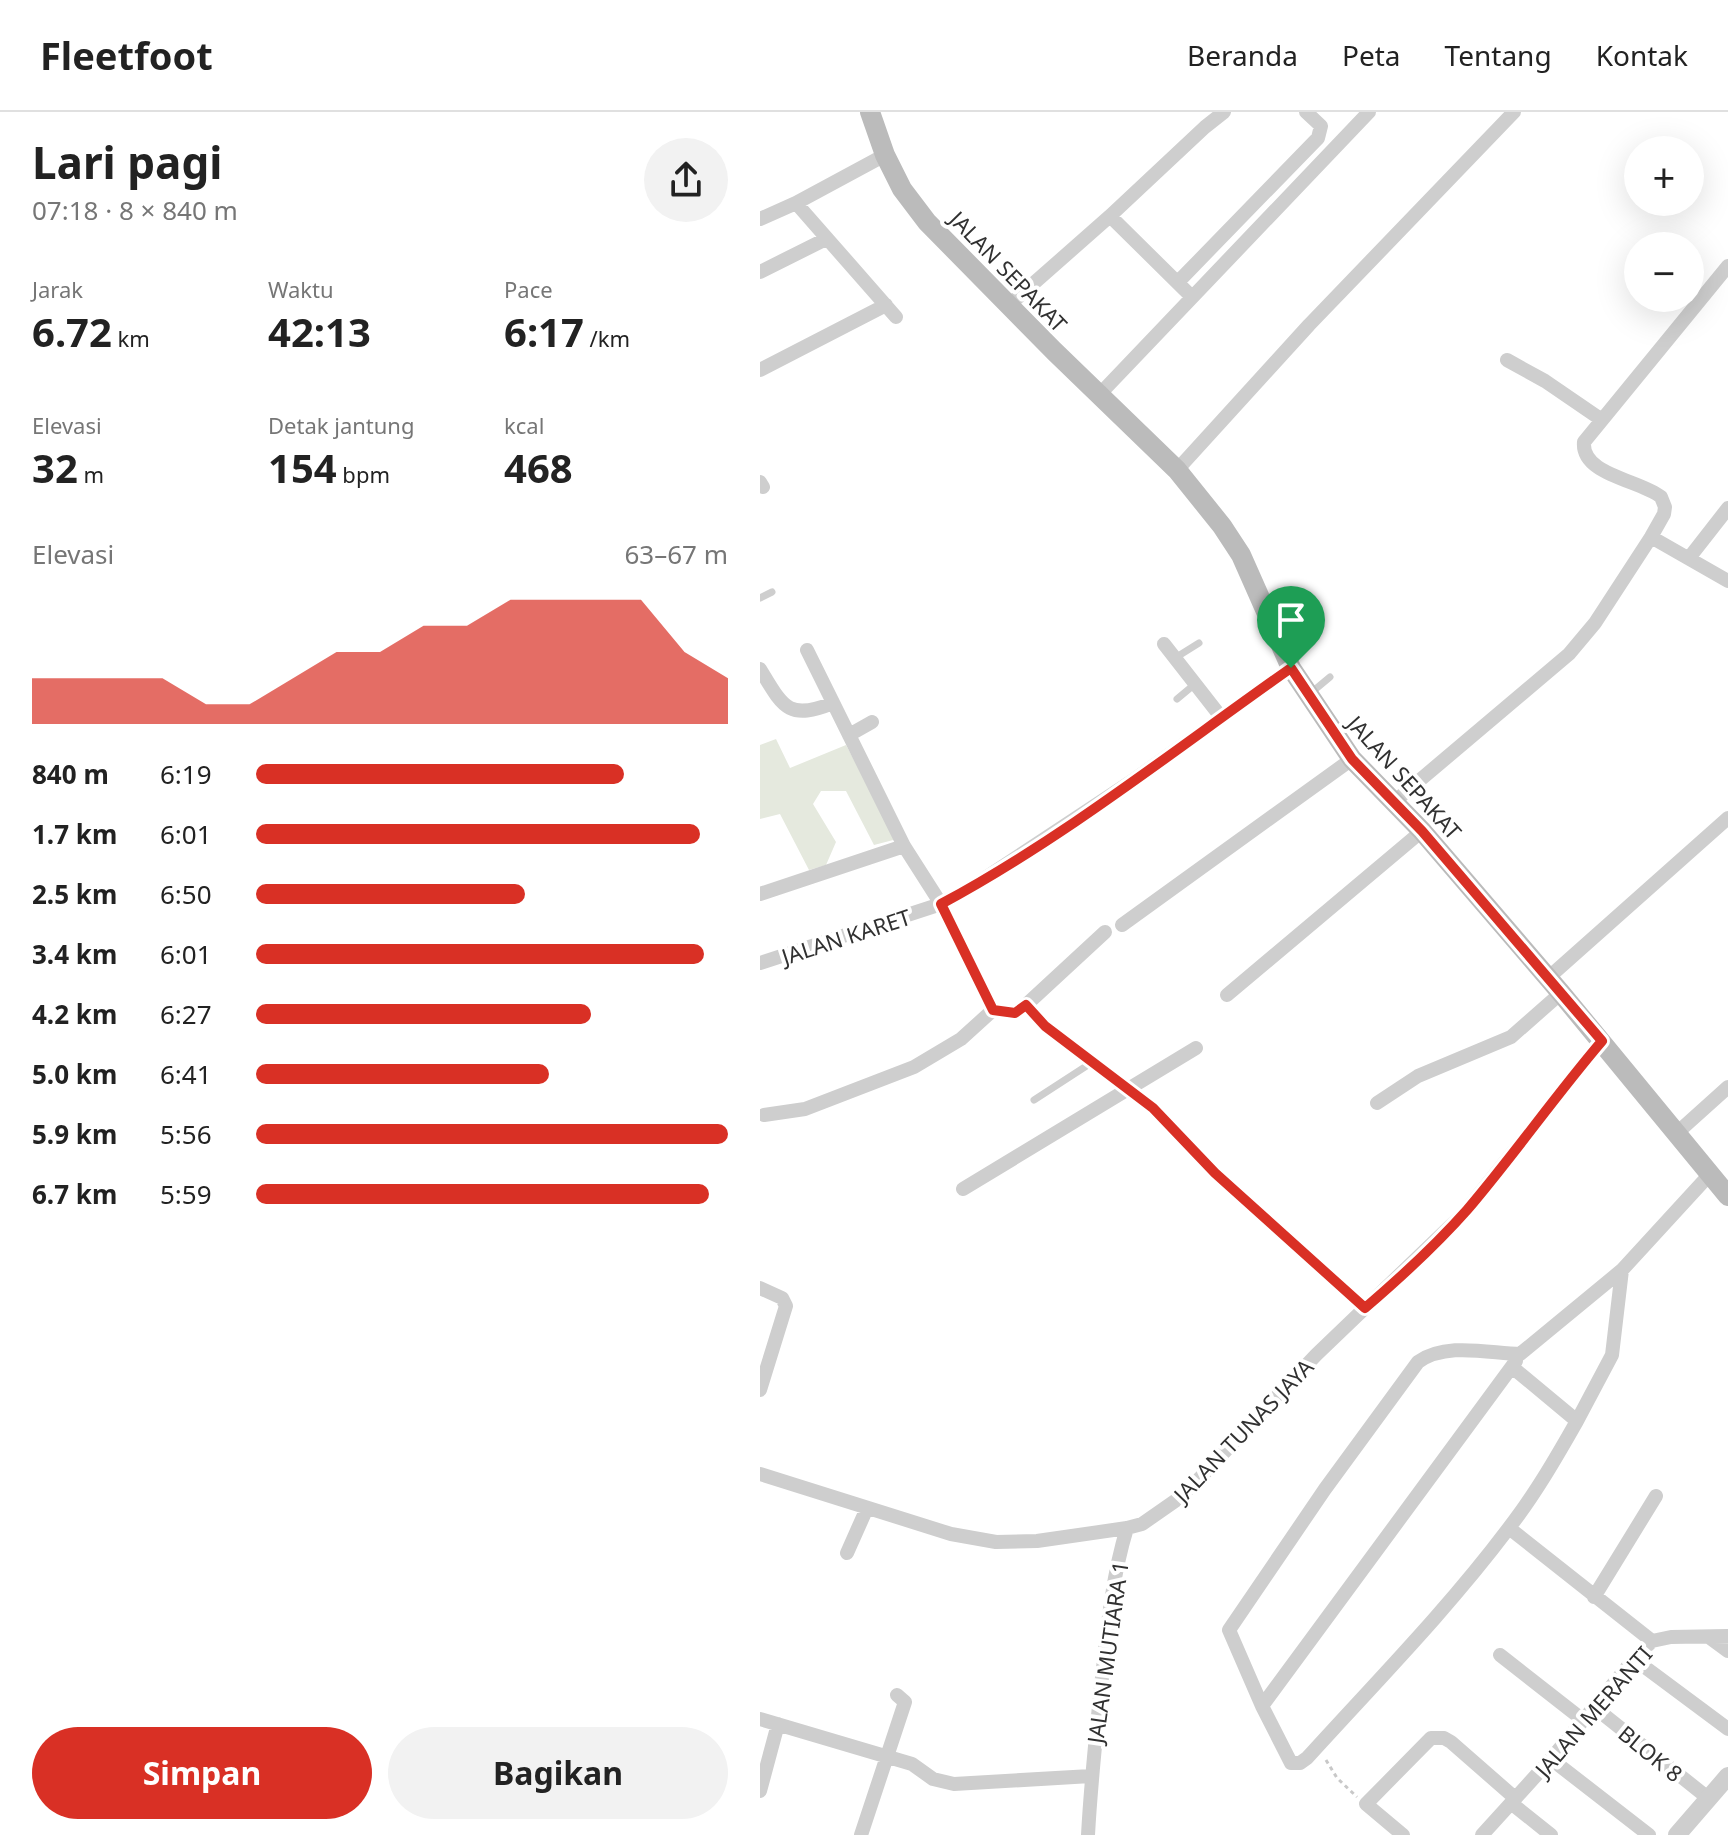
<!DOCTYPE html>
<html lang="id">
<head>
<meta charset="utf-8">
<style>
  :root { --surface:#fff; --page:#f2f2f2; --text:#222; --muted:#767676; --line:#e0e0e0; --accent:#d93025 }
  body { margin:0; font-family:"Noto Sans",sans-serif; background:var(--page); color:var(--text); height:100vh; display:flex; flex-direction:column; font-size:30px; white-space:nowrap }
  * { box-sizing:border-box; margin:0 }
  p { font-size:26px; color:var(--muted) }
  .icon { flex:none; width:44px; height:44px; fill:none; stroke:currentColor; stroke-width:2; stroke-linecap:round; stroke-linejoin:round }
  .map { position:relative; flex:1; overflow:hidden }
  .panel { display:flex; flex-direction:column; background:var(--surface); width:760px }
  .panel>* { flex:none }
  .buttons { position:absolute; left:864px; top:24px; display:grid; gap:16px }
  .buttons a { display:grid; place-items:center; width:80px; height:80px; border-radius:50%; background:var(--surface); box-shadow:0 8px 32px #0002; font-size:40px }
  .pin { position:absolute; display:grid; place-items:center; width:68px; height:68px; color:#fff; margin:-82px -34px; border-radius:50% 50% 50% 0; rotate:-45deg; box-shadow:0 0 8px #0007 }
  .pin .icon { rotate:45deg }
  .round { display:grid; place-items:center; flex:none; width:84px; height:84px; border-radius:42px; background:var(--page) }
  .summary { display:flex; align-items:center; justify-content:space-between; height:136px; padding:0 32px }
  h1 { font-size:44px; font-weight:700; line-height:60px }
  .figures { display:grid; grid-template-columns:repeat(3,1fr); gap:12px; height:136px; padding:8px 32px }
  .figures div { display:grid; align-content:center }
  .figures b { font-size:40px; font-weight:700 }
  .figures small { font-size:22px; font-weight:400 }
  .figures p { font-size:22px }
  .chart { height:224px; padding:16px 32px }
  .chart p { display:flex; justify-content:space-between }
  .chart svg { width:100%; height:144px; margin-top:8px; fill:var(--accent); opacity:.7 }
  .action { display:flex; gap:16px; margin-top:auto; padding:16px 32px }
  .action a { flex:1; height:92px; border-radius:48px; background:var(--accent); color:#fff; font-size:32px; font-weight:700; line-height:92px; text-align:center }
  .action a+a { background:var(--page); color:var(--text) }
  ul { padding:0 32px; list-style:none; font-size:26px }
  li { display:grid; grid-template-columns:128px 96px 1fr; align-items:center; height:60px }
  li i { height:20px; border-radius:10px; background:var(--accent) }
  header { display:flex; align-items:center; gap:48px; box-sizing:border-box; height:112px; padding:0 40px; background:var(--surface); border-bottom:2px solid var(--line) }
  header strong { font-size:38px }
  nav { display:flex; gap:44px; margin-inline-start:auto; font-size:28px }
  main { display:flex; flex:1; min-height:0 }
  .map>svg:first-child { display:block }
</style>
</head>
<body>
<header>
<strong>Fleetfoot</strong>
<nav><a>Beranda</a><a>Peta</a><a>Tentang</a><a>Kontak</a></nav>
</header>
<main>
<section class="panel">
<div class="summary"><div><h1>Lari pagi</h1><p>07:18 · 8 × 840 m</p></div><a class="round"><svg class="icon" aria-label="share" viewBox="0 0 24 24"><path d="M12 15V3M7 8l5-5 5 5M5 13v7h14v-7"/></svg></a></div>
<div class="figures">
<div><p>Jarak</p><b>6.72<small> km</small></b></div>
<div><p>Waktu</p><b>42:13</b></div>
<div><p>Pace</p><b>6:17<small> /km</small></b></div>
</div>
<div class="figures">
<div><p>Elevasi</p><b>32<small> m</small></b></div>
<div><p>Detak jantung</p><b>154<small> bpm</small></b></div>
<div><p>kcal</p><b>468</b></div>
</div>
<div class="chart"><p><span>Elevasi</span>63–67 m</p>
<svg viewBox="0 0 160 44" preserveAspectRatio="none"><path d="M0 44V30L10 30L20 30L30 30L40 38L50 38L60 30L70 22L80 22L90 14L100 14L110 6L120 6L130 6L140 6L150 22L160 30V44z"/></svg>
</div>
<ul>
<li><b>840 m</b>6:19<i style="width:78%"></i></li>
<li><b>1.7 km</b>6:01<i style="width:94%"></i></li>
<li><b>2.5 km</b>6:50<i style="width:57%"></i></li>
<li><b>3.4 km</b>6:01<i style="width:95%"></i></li>
<li><b>4.2 km</b>6:27<i style="width:71%"></i></li>
<li><b>5.0 km</b>6:41<i style="width:62%"></i></li>
<li><b>5.9 km</b>5:56<i style="width:100%"></i></li>
<li><b>6.7 km</b>5:59<i style="width:96%"></i></li>
</ul>
<div class="action"><a>Simpan</a><a>Bagikan</a></div>
</section>
<div class="map">
<svg width="968" height="1723" viewBox="0 0 968 1723">
  <rect width="100%" height="100%" fill="#fff"/>
  <path fill="#e5e9de" d="M16 627 30 656 86 633 137 727 114 733 86 679H61L53 692 76 730 66 753 49 758 20 702 0 707V633Z"/>
  <g fill="none" stroke-linecap="round" stroke-linejoin="round">
    <path stroke="#c8c8c8" stroke-width="3" stroke-dasharray="4 4" stroke-linecap="butt" d="M566 1648 577 1666 597 1685"/>
    <path stroke="#cecece" stroke-width="7" d="M0 486 12 480
      M415 546 439 531
      M552 580 570 565
      M417 587 435 572
      M274 988 331 951"/>
    <path stroke="#cecece" stroke-width="14" d="M36 91 136 205
      M350 104 445 15 464 0
      M0 107 36 91 125 43
      M0 160 66 127
      M418 170 558 26 561 14 546 0
      M248 194 350 104 431 184
      M747 248 785 269 842 308
      M0 258 126 193
      M339 283 609 0
      M417 358 549 213 754 0
      M0 370 3 375
      M891 425 968 469
      M929 446 968 396
      M404 532 461 605
      M47 538 144 734 181 792 233 898 255 901 266 893 285 914 393 996 455 1061 605 1196
      M0 557C23 595 28 609 73 591
      M89 623 112 610
      M634 690 809 542 835 511 891 425 904 402 905 395 901 385C880 368 821 363 824 330L968 154
      M0 782 144 734
      M362 813 592 647
      M0 851 181 792 207 778 375 667 531 556
      M788 866 968 706
      M467 883 662 719
      M266 893 345 820
      M617 991 658 964 751 925 801 881
      M4 1003 45 997 154 955 201 927 233 898
      M918 1020 968 975
      M203 1077 436 936
      M0 1176 22 1186 26 1194 0 1278
      M752 1255 817 1309C796 1346 774 1384 748 1417 687 1498 615 1571 547 1646L540 1651H531L502 1594 469 1518 565 1377 658 1250C686 1230 728 1241 760 1242L862 1158 951 1061
      M817 1309 852 1243 862 1158
      M0 1362 191 1422 236 1430 277 1429 367 1416 382 1412 415 1389 439 1367 556 1243 705 1100 842 929
      M749 1416 892 1529
      M87 1441 107 1396
      M834 1485 896 1384
      M949 1525 968 1539
      M740 1543 823 1608
      M874 1547 968 1617
      M502 1594 756 1249
      M834 1595 948 1686
      M0 1607 152 1652 173 1667 194 1672 331 1664
      M791 1647 889 1723
      M0 1679 18 1612
      M751 1691 791 1723
      M101 1723 145 1590 137 1583
      M328 1723C331 1667 337 1612 343 1556 348 1509 353 1462 367 1416
      M643 1723 606 1692 671 1626H684L691 1630 755 1686
      M722 1723 791 1647 874 1547 892 1529 911 1525 968 1524"/>
    <path stroke="#cecece" stroke-width="18" d="M917 1723 968 1664"/>
    <path stroke="#bbb" stroke-width="20" d="M110 0 125 43 142 77 167 110 294 239 417 358 462 414 481 443 531 556 592 647 662 719 801 881 968 1084"/>
  </g>
  <g fill="none" stroke-linecap="round" stroke-linejoin="round">
    <g stroke="#fff" stroke-width="16">
      <path id="route" d="M531 556 592 647 662 719 842 929C795 984 754 1043 707 1098 676 1133 640 1166 605 1196L455 1061 393 996 285 914 266 893 255 901 233 898 181 792C304 726 417 636 531 556Z"/>
    </g>
    <use href="#route" stroke="#d93025" stroke-width="10"/>
  </g>
  <g text-anchor="middle" dominant-baseline="central" stroke-width="8" stroke-linejoin="round" paint-order="stroke">
    <g font-size="22" fill="#313131" stroke="#fff">
      <text transform="translate(249 159) rotate(46)">JALAN SEPAKAT</text>
      <text transform="translate(645 665) rotate(48)">JALAN SEPAKAT</text>
      <text transform="translate(86 824) rotate(-18)">JALAN KARET</text>
      <text transform="translate(483 1318) rotate(-46)">JALAN TUNAS JAYA</text>
      <text transform="translate(347 1540) rotate(-82)">JALAN MUTIARA 1</text>
      <text transform="translate(833 1599) rotate(-49)">JALAN MERANTI</text>
      <text transform="translate(891 1641) rotate(39)">BLOK 8</text>
    </g>
  </g>
</svg>
<div class="buttons">
<a>+</a>
<a>−</a>
</div>
<div class="pin" style="left:531px;top:556px;background:#1e9e55"><svg class="icon" aria-label="arrive" viewBox="0 0 24 24"><path d="M6 21V4h12l-3 4 3 4H6"/></svg></div>
</div>
</main>
</body>
</html>
